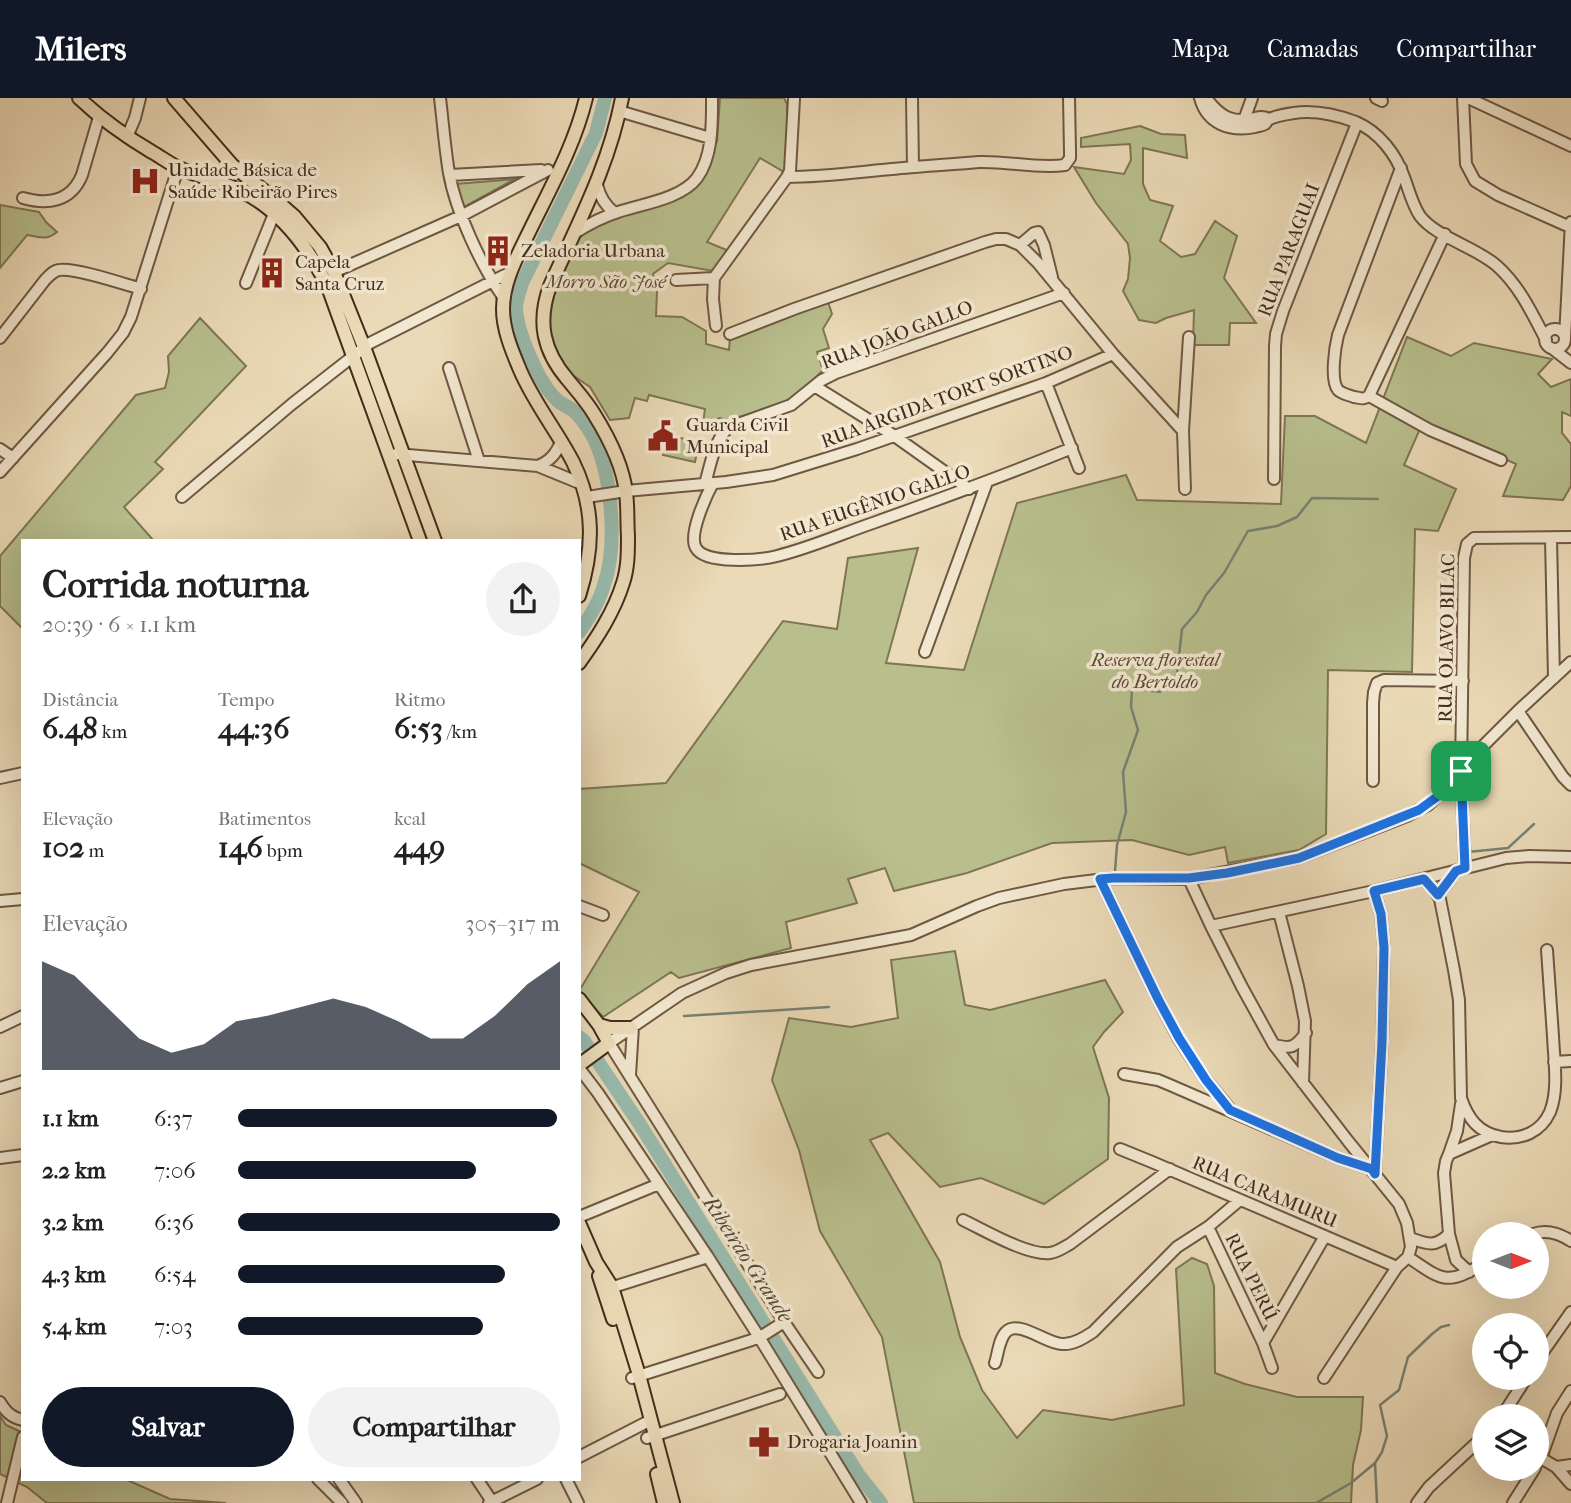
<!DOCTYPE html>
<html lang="pt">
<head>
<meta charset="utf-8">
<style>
  :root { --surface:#fff; --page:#f2f2f2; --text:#222; --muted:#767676; --accent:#111827 }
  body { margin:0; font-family:"IM FELL French Canon",serif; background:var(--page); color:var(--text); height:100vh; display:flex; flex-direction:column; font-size:26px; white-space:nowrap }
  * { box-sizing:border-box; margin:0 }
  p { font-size:23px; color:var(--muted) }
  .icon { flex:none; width:38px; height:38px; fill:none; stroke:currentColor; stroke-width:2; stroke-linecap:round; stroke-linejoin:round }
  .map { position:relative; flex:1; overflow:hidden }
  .details { position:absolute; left:21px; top:441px; width:560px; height:942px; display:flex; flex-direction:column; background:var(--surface); border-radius:0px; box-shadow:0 7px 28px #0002 }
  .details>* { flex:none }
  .needle { width:46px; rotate:90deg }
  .buttons { position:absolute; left:1472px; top:1124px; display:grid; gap:14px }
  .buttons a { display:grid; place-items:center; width:77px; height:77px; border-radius:50%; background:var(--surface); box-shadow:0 7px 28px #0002; font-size:35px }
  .pin { position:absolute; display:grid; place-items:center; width:60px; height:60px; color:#fff; margin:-30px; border-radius:14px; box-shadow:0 4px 10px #0006 }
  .round { display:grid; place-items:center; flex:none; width:74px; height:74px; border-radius:37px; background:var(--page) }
  .overview { display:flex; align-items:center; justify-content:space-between; height:119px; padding:0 21px }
  h1 { font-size:38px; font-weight:800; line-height:52px }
  .stats { display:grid; grid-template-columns:repeat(3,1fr); gap:10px; height:119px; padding:7px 21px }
  .stats div { display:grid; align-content:center }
  .stats b { font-size:30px; font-weight:800 }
  .stats small { font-size:19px; font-weight:400 }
  .stats p { font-size:19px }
  .chart { height:196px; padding:14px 21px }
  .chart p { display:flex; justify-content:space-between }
  .chart svg { width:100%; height:126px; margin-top:7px; fill:var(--accent); opacity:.7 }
  .cta { display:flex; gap:14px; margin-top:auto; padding:14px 21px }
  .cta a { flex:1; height:80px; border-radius:42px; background:var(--accent); color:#fff; font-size:28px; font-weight:800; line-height:80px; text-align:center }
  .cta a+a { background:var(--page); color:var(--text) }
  ul { padding:0 21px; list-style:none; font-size:23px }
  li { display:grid; grid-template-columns:112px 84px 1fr; align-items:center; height:52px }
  li i { height:18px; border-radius:9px; background:var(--accent) }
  header { display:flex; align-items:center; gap:42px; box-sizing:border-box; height:98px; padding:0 35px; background:var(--accent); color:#fff }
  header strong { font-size:33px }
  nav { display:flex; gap:38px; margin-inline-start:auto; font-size:24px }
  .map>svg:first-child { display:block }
</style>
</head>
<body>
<header>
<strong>Milers</strong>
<nav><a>Mapa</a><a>Camadas</a><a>Compartilhar</a></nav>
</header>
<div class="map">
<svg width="1571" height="1405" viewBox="0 0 1571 1405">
  <rect width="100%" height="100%" fill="#ebdab7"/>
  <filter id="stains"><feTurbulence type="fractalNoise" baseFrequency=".00286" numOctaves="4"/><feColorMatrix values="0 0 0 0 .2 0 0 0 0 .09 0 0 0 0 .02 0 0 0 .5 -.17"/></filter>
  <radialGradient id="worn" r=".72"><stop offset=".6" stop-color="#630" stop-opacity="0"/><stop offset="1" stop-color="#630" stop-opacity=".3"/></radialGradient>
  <path fill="#b8bf8d" stroke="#7e7654" stroke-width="2" d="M720 0H784L787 6V65L784 74 760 60 707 144 729 153 713 173 668 165 653 176 657 194 656 218 682 219 706 233V246L729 252 730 239 827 201 832 216 823 231 829 250 817 254 823 272 791 304 728 322 719 320 711 328 703 326 705 311 649 297 647 303 635 300 629 320 610 322 590 289 571 276 558 261 548 240 547 203 566 158 584 132 634 110 691 93 717 43Z
    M1140 28 1161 36 1185 37 1187 60 1143 50V86L1150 102 1173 108 1160 143 1181 159 1195 156 1215 123 1237 138 1224 180 1256 225H1230L1229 247H1193L1194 212 1166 220 1156 225 1139 222 1123 193 1128 181 1130 160 1128 146 1096 105 1074 69 1124 76 1131 62 1130 46 1081 49V40Z
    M515 81 464 109 456 86Z
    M0 107 39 114 46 124 57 134C46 143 40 139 27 137L0 170Z
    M200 220 246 268 155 364 163 371 124 409 154 443H23V531L0 508V458L136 297 165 290 169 274 168 258Z
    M1407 239 1451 258 1474 245 1552 261 1538 276 1551 289 1571 281V318L1562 314V335L1571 346V388L1563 402 1503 398 1516 366 1423 324 1404 367 1456 391 1438 433 1415 431 1412 574 1328 572 1326 736 1299 752 1228 765 1225 749 1189 757 1132 742 1052 745 967 775 894 793 885 770 848 781 857 805 786 824 791 850 679 880 671 874 603 919 579 893 639 794 579 765V691L666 685 783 523 837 531 848 460 918 450 886 565 964 572 1017 405 1126 377 1137 402 1281 406 1285 318H1315L1366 345Z
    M667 337 699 344 695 364 663 357Z
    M955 853 965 907 990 912 1105 882 1123 914 1104 934 1093 949 1109 1000 1108 1061 1044 1106 981 1080 940 1089 888 1035 870 1042 940 1164 960 1239 982 1292 1017 1340 1043 1312 1112 1322 1184 1307 1176 1171 1192 1160 1207 1166 1214 1188 1215 1275 1245 1286 1297 1299H1363L1361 1332 1353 1367 1351 1405H914L882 1239 820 1133 799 1052 772 982 789 920 851 929 898 920 891 862Z
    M0 1318 6 1327 23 1335V1381H125L170 1401 226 1405H47L27 1389 0 1376Z"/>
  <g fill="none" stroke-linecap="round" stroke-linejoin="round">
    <path stroke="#768274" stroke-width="2.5" d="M1468 754 1508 750 1534 726
      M1115 773 1117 747 1126 714 1123 674 1138 632 1131 609 1132 590 1160 594 1177 576 1182 531 1197 514 1206 497 1224 475 1248 433 1277 428 1297 419 1312 400 1378 401
      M684 918 829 909
      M1316 1405 1351 1385 1375 1365
      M1377 1405 1375 1365 1382 1354 1387 1338 1380 1307 1399 1292 1408 1259 1432 1236 1441 1229 1449 1227"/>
    <path stroke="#98bbae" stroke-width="14" d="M579 534C590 519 599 505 604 487 618 447 612 372 591 335 587 329 581 319 575 314 570 309 562 307 557 302 539 286 517 234 516 210 516 202 520 193 522 185L596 35 605 0
      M579 939 584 943 639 1025 858 1376 881 1405"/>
    <g stroke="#6e5843" stroke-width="14">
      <path id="minor" d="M440 0C443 25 445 51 449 75 456 114 481 167 503 199
        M912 0 913 69
        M1200 0C1207 26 1230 34 1255 29 1258 28 1262 28 1265 26 1266 25 1267 23 1268 22 1274 18 1287 16 1294 15 1314 12 1337 17 1356 24 1379 34 1396 56 1404 79 1409 92 1412 106 1420 118 1436 139 1475 149 1496 167 1519 187 1532 215 1546 242
        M1206 0C1219 17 1230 25 1252 21 1259 19 1262 18 1269 21
        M1376 0 1382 3
        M1463 0 1466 66 1475 83 1498 97 1570 129
        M1468 0 1571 48
        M619 13 710 40
        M1244 22 1252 0
        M127 39 135 20 140 0
        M450 77 541 72
        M787 79C830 79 872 72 915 69 936 67 958 66 979 64 1008 63 1037 71 1065 67L1070 60V54L1069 0
        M597 87C600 99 605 108 615 115
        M23 100C47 107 71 104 82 77L99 19
        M573 136C587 127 602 119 618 114 642 106 681 101 697 80 713 58 712 26 712 0
        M1020 147 1034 135 1038 134 1044 147 1052 179
        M334 174 461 118 548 72
        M676 182 714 180
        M246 185 274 116
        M716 228 713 201 714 180 787 79 790 73 794 1
        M1545 241a10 10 0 1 1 20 0a10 10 0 1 1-20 0Z
        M730 236 794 211 985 144 996 141H1006L1020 147 1038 165 1113 256 1183 333 1185 391
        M0 240 45 182C50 177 53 173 59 172 74 169 124 186 141 191
        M1565 240 1571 124
        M1553 251 1571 265
        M449 270 479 363
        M1046 285 1079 370
        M816 289 893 337 969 391
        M1369 298C1363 302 1361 300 1354 299 1349 297 1342 296 1338 292 1330 282 1335 249 1338 237L1401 70
        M1369 298 1445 136
        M1369 298 1430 332 1501 362
        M1183 333 1189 239
        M0 351 13 360
        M396 356 538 368 582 386
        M538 368C550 363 556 356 561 344
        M0 374 107 255 123 235 131 219 178 70
        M1274 381 1275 248 1276 236 1283 213 1357 25
        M713 385C706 398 688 437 696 450 705 467 761 462 777 458 810 450 841 436 873 425 940 401 1006 377 1072 350
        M705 386C710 369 715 338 730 329L791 307 822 282 836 275 1064 195
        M182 399 292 306 370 245 511 174
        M587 399 626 393 726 384 773 377 857 351 1046 285 1113 256
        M1551 440 1554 580
        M925 554 987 384
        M1518 613 1563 679 1571 687
        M0 680 23 675
        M1373 683V605L1374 594 1377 585 1384 582 1463 583
        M1465 770 1461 673 1464 460 1467 446 1474 440 1571 439
        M1100 781 1158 901 1179 941 1206 982 1229 1010
        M1189 781 1211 828 1242 889 1274 947 1348 1043 1399 1106 1407 1125 1411 1149 1408 1159 1397 1169 1324 1280
        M1424 781 1433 790 1440 801 1454 872 1459 902 1461 1000C1468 1021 1479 1035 1501 1039 1522 1042 1541 1034 1550 1014 1559 992 1554 962 1553 938 1551 910 1549 881 1547 852
        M1374 793 1381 816 1384 850 1382 944 1375 1076
        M1438 797 1456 773
        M0 803 23 801
        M579 808 603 817
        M1279 814 1298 888 1305 923 1303 985
        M1211 828 1374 793 1506 760 1529 758 1571 759
        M0 929 23 918
        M1274 947C1292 951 1294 950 1306 935
        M1554 964 1571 963
        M579 970 598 995 708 1159 759 1239 861 1405
        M1124 976 1158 982 1170 987 1338 1060 1372 1071
        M630 977 633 929
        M0 990 23 983
        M1120 1051 1152 1064 1397 1169
        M1449 1056 1457 1033 1461 1006
        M0 1060 23 1057
        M579 1119 659 1086
        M963 1122C984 1132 1028 1158 1050 1155 1058 1154 1064 1149 1070 1146L1170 1071
        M1208 1129 1263 1245 1272 1270
        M1533 1136C1547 1131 1559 1135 1571 1143
        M1410 1140C1427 1146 1435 1150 1449 1136
        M1408 1159C1443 1183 1447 1188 1484 1165
        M1469 1174 1456 1162 1449 1136 1444 1075 1446 1063 1449 1056 1492 1037
        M607 1191 708 1159
        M1263 1245 1325 1138
        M1536 1264 1571 1214
        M995 1265C998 1256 999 1241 1006 1234 1018 1221 1047 1246 1062 1246 1073 1247 1084 1240 1093 1234L1177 1149 1208 1129 1240 1102
        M818 1274 784 1224 609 945 682 895 726 875 751 867 911 837 977 808 999 800 1064 786 1113 780 1189 781 1299 760 1407 718 1428 707 1449 688 1481 650 1518 613 1571 564
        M632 1280 752 1242 765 1236 784 1224
        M0 1304C6 1314 12 1320 23 1322
        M1502 1318 1527 1279
        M647 1340 780 1296
        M579 1359 651 1322
        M1541 1360 1556 1369 1571 1386
        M1536 1367 1541 1360 1557 1315 1571 1293
        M1556 1369 1571 1367
        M318 1381 342 1405
        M339 1381 356 1405
        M477 1381 493 1405
        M566 1381 578 1405
        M7 1405 23 1339
        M489 1405 537 1381
        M1417 1405 1429 1389 1484 1338
        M1513 1405 1535 1370"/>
    </g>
    <g stroke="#442c1c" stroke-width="16">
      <path id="major" d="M79 0C101 21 125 38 152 54 161 59 170 66 179 70 199 79 220 83 239 92 280 111 309 151 328 189L420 443
        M174 0 232 67 278 104 295 119 320 149 334 174 364 249 435 443
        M579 498C594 451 595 409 573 364 557 333 534 305 520 272 512 253 503 232 503 211 503 183 518 157 530 132 551 89 575 46 586 0
        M579 565C597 540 614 514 623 485 628 470 628 454 628 438 627 424 628 409 626 395 623 367 609 340 594 316 587 304 577 293 568 282 543 253 537 224 550 188 578 125 609 68 622 0
        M579 901 599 927 609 945 579 967
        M599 927 610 930H631
        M579 1125 596 1164 612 1189 639 1277 673 1405
        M599 1178 613 1221
        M657 1376 664 1405"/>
    </g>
    <use href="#minor" stroke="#f2e7d0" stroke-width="10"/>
    <use href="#major" stroke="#ebdab7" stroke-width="12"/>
  </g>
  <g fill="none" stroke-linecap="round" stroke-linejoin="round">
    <g stroke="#fff" stroke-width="14">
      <path id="route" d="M1461 673 1465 770 1456 773 1438 797 1424 781 1374 793 1381 816 1384 850 1382 944 1375 1076 1372 1071 1338 1060 1230 1012 1206 982 1179 940 1158 901 1100 781 1113 780H1189L1227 775 1299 760 1419 712 1438 698Z"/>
    </g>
    <use href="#route" stroke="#1a73e8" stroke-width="9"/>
  </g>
  <defs>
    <g id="hospital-bare" transform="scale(2.415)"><path d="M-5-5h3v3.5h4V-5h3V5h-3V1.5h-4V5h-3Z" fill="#8f2418" stroke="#f2e7d0" stroke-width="2.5" paint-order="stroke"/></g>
    <g id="building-bare" transform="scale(2.415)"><path d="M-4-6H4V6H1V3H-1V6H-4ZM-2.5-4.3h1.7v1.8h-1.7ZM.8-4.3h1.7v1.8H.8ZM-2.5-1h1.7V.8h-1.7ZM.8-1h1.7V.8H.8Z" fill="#8f2418" stroke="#f2e7d0" stroke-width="2.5" paint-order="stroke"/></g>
    <g id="civic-bare" transform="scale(2.415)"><path d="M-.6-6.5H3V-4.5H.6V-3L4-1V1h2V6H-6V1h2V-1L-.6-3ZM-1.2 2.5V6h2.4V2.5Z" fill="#8f2418" stroke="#f2e7d0" stroke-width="2.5" paint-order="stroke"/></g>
    <g id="pharmacy-bare" transform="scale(2.415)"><path d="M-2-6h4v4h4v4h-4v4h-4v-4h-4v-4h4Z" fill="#8f2418" stroke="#f2e7d0" stroke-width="2.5" paint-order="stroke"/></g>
  </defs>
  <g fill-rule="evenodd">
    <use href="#hospital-bare" x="145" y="83"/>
    <use href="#building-bare" x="498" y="153"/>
    <use href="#building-bare" x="272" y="175"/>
    <use href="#civic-bare" x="663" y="338"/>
    <use href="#pharmacy-bare" x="764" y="1344"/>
  </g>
  <g text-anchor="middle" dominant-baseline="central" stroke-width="7" stroke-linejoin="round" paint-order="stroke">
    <g font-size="19" fill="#442c1c" stroke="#f2e7d0" text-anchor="start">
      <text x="168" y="72">Unidade Básica de<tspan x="168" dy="22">Saúde Ribeirão Pires</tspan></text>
      <text x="521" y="153">Zeladoria Urbana</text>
      <text x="295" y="164">Capela<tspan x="295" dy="22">Santa Cruz</tspan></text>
      <text x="686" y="327">Guarda Civil<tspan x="686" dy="22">Municipal</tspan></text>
      <text x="787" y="1344">Drogaria Joanin</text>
    </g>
    <g font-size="19" fill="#442c1c" stroke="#f2e7d0">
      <text transform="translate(1289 152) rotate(-69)">RUA PARAGUAI</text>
      <text transform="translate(897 237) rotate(-21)">RUA JOÃO GALLO</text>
      <text transform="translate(947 299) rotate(-20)">RUA ARGIDA TORT SORTINO</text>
      <text transform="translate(875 405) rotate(-19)">RUA EUGÊNIO GALLO</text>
      <text transform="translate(1447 540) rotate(-89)">RUA OLAVO BILAC</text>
      <text transform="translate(1265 1094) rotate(23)">RUA CARAMURU</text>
      <text transform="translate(1251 1179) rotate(64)">RUA PERÚ</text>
    </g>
    <g font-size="19" font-style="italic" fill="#5b4933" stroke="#f2e7d0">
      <text x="606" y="184">Morro São José</text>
      <text x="1155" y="562">Reserva florestal<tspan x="1155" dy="22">do Bertoldo</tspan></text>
    </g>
    <g font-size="21" font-style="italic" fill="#554939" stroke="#f2e7d0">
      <text transform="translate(748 1161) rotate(57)">Ribeirão Grande</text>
    </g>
  </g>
  <rect width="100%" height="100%" filter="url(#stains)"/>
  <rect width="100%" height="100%" fill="url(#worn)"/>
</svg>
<div class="buttons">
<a><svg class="needle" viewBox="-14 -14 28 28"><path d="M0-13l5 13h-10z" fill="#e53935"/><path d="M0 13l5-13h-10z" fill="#767676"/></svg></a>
<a><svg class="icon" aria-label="locate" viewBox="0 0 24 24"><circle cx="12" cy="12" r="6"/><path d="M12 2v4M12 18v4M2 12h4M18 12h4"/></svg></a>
<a><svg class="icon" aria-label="layers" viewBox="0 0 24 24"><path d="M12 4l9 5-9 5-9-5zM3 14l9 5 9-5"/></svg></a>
</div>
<div class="pin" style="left:1461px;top:673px;background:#1e9e55"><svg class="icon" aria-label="arrive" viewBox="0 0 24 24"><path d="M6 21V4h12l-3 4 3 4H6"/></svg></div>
<section class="details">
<div class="overview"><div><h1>Corrida noturna</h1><p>20:39 · 6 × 1.1 km</p></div><a class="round"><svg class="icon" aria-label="share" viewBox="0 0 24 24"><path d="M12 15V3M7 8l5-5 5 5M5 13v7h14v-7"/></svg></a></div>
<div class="stats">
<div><p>Distância</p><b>6.48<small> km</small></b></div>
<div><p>Tempo</p><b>44:36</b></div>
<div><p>Ritmo</p><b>6:53<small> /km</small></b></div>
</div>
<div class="stats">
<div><p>Elevação</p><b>102<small> m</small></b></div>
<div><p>Batimentos</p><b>146<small> bpm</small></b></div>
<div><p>kcal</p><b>449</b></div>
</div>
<div class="chart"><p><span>Elevação</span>305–317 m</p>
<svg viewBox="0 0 160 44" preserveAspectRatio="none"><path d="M0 44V6L10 11L20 22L30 33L40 38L50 35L60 27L70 25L80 22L90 19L100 22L110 27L120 33L130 33L140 25L150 14L160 6V44z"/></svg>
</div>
<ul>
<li><b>1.1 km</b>6:37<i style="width:99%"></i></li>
<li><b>2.2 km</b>7:06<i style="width:74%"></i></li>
<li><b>3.2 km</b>6:36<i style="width:100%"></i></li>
<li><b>4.3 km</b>6:54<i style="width:83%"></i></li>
<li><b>5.4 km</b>7:03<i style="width:76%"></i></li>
</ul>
<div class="cta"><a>Salvar</a><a>Compartilhar</a></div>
</section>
</div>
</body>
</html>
